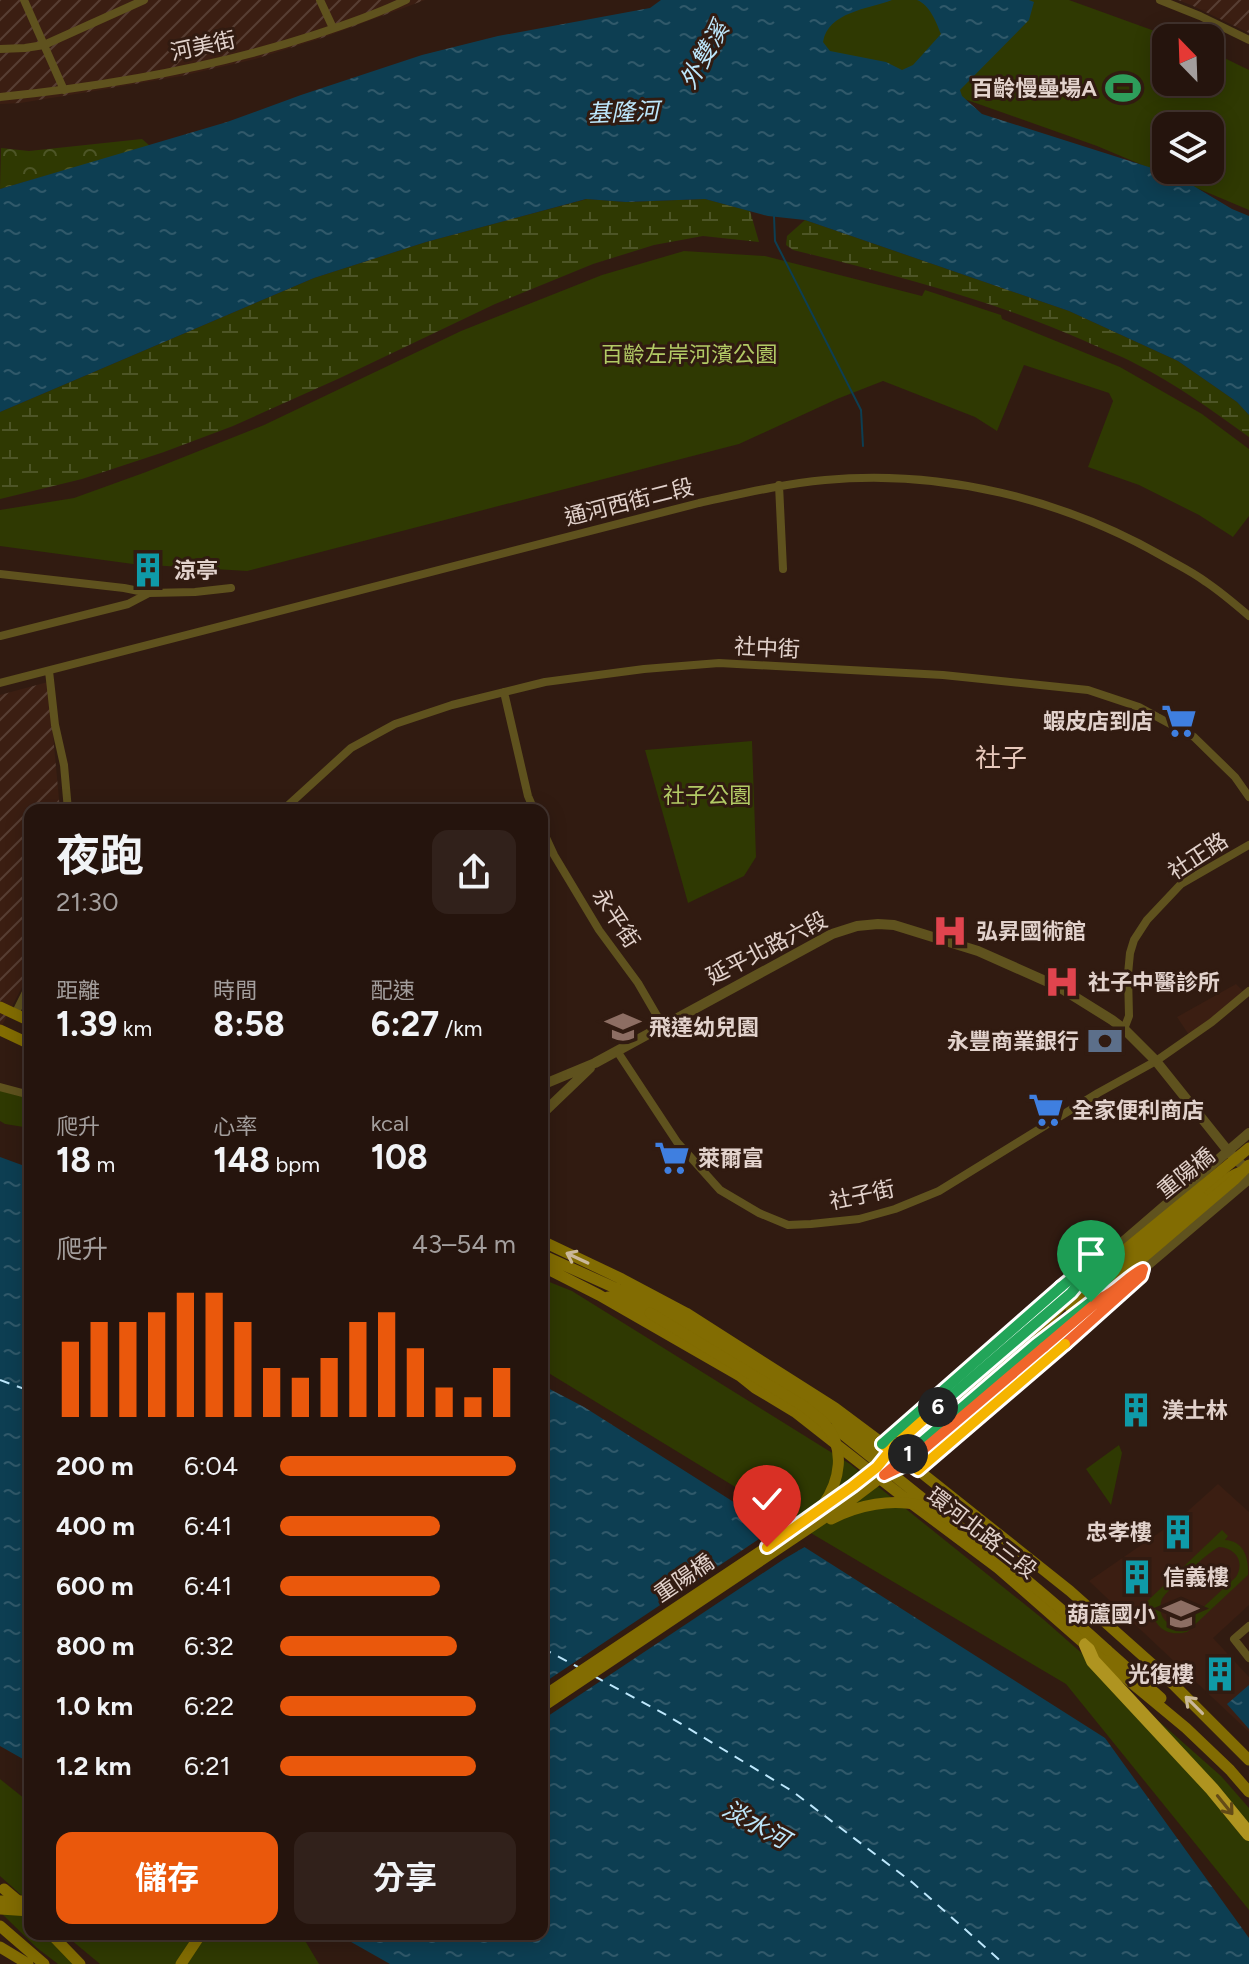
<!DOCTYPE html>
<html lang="zh-TW">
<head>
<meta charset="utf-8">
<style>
  :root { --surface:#25140d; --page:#31211b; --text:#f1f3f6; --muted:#a39e9d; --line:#42332e; --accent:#ea580c }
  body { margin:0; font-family:Figtree,"Noto Sans TC",sans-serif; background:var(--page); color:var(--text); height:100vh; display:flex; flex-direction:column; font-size:30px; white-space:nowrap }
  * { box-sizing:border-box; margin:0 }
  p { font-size:26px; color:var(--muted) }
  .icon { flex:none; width:44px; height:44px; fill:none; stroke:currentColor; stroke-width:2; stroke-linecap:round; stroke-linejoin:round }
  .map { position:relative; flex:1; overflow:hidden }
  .details { position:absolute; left:24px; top:804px; width:524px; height:1136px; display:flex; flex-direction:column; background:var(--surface); border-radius:16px; box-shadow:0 4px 20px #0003,0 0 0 2px var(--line) }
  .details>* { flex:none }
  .needle { width:52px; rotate:337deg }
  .fabs { position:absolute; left:1152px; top:24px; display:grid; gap:16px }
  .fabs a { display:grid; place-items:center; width:72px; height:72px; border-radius:16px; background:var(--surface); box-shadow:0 4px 20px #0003,0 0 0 2px var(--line); font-size:40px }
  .pin { position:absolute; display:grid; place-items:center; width:68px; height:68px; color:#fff; margin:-82px -34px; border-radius:50% 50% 50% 0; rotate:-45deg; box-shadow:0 0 8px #0007 }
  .pin .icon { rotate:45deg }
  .km { position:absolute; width:40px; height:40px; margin:-20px; border-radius:50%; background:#222; color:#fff; font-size:22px; line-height:40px; text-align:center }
  .round { display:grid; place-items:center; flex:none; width:84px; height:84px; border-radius:16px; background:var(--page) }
  .summary { display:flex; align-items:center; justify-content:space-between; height:136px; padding:0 32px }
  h1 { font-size:44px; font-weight:700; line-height:60px }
  .stats { display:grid; grid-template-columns:repeat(3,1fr); gap:12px; height:136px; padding:8px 32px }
  .stats div { display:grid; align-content:center }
  .stats b { font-size:34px; font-weight:700 }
  .stats small { font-size:22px; font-weight:400 }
  .stats p { font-size:22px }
  .chart { height:224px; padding:16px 32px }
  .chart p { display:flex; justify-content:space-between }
  .chart svg { width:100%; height:144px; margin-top:8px; stroke:var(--accent); stroke-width:6 }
  .button { display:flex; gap:16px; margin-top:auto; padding:16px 32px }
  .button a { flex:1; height:92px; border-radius:16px; background:var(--accent); color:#fff; font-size:32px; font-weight:700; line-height:92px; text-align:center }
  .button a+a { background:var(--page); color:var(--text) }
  ul { padding:0 32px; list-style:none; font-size:26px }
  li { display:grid; grid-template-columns:128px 96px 1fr; align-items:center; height:60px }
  li i { height:20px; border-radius:10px; background:var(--accent) }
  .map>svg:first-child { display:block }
</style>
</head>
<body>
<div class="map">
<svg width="1249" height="1964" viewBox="0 0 1249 1964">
  <defs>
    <pattern id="industrial-furrows" width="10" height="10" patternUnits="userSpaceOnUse" patternTransform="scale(2)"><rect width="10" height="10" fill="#3b1e12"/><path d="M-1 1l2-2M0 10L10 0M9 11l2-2" fill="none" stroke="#573e33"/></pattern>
    <pattern id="forest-crowns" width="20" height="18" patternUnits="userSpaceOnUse" patternTransform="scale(2)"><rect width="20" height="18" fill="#2f3902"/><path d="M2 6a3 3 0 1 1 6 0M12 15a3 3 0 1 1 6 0" fill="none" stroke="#4d5526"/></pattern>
    <pattern id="wetland-marsh" width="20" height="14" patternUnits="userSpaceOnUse" patternTransform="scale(2)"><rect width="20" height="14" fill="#2f3902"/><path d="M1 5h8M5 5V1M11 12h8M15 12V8" fill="none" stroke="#4d5526"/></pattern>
    <pattern id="water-ripples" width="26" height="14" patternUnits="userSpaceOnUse" patternTransform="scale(2)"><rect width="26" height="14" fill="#0d3e52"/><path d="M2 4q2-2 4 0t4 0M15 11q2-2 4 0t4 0" fill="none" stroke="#30596a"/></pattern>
  </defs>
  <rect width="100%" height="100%" fill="#311b11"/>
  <path fill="#3b1e12" d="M1236 984 1245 993 1189 1035 1177 1017Z
    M1218 1484 1249 1512V1605L1213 1638 1249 1677V1732L1089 1581 1179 1519Z"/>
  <path fill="url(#industrial-furrows)" d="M0 0H425L325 37 255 59 181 76 94 91 20 103 0 104Z
    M1178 0H1249V33L1191 5Z
    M48 682 60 810H30V972L0 1029V695Z"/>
  <path fill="#2f3902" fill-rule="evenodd" d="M877 0H1069L1174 38H1166V82H1210V51L1249 70V210L1097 146 820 48 824 31 834 15ZM1166 126H1210V170H1166Z
    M684 251 765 256 922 296 925 290 1001 315 1002 319 1120 367 1202 414 1249 449V516L1233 537 1199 515 1139 485 1088 467 1113 401 1109 393 1024 365 997 431 975 417 883 381 837 399 739 444 247 571 133 564 0 546V510L74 498 146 472 264 425 461 331 602 275Z
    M752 741 756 857 744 876 688 903 645 750Z
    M0 1090 30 1096V1128L5 1124 0 1121Z
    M542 1279 572 1291 850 1464 1043 1619 1221 1776 1249 1808V1910L1066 1684 804 1529 542 1369Z
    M1119 1445 1122 1453 1111 1505 1086 1469Z
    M1222 1530 1228 1536 1225 1540C1244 1541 1249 1558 1248 1575L1187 1632C1166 1637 1154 1627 1151 1607L1142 1614 1138 1610ZM1219 1547C1236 1548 1245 1562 1236 1577L1185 1624C1178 1626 1173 1627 1167 1622 1160 1617 1159 1607 1162 1599 1168 1589 1208 1552 1219 1547Z
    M0 1779 30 1803V1903L0 1876Z
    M0 1895 30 1917V1934H47L74 1964H58L37 1948 0 1912Z
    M64 1934H301L319 1964H100Z"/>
  <path fill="url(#forest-crowns)" d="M142 139 150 146 0 189 1 148 29 151Z"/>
  <path fill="url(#wetland-marsh)" d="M587 199 626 202 705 199 750 211 759 242 703 236 654 245 593 264 495 304 340 378 233 426 164 452 82 479 0 499V412L314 278 426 242Z
    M805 220 1069 311 1178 361 1237 402 1249 415V437C1213 411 1176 384 1136 364 1120 355 1102 349 1085 341 992 300 892 274 793 250L786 245 787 236Z"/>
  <path fill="url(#water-ripples)" d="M661 0H892C868 9 828 12 823 42L830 51 886 62 902 70 913 65 941 34C936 22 930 5 917 0H1029L1034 2 1029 20 960 90 962 96 982 114 1177 176 1232 209 1249 216V415L1237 402 1178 361 1069 311 805 220 768 216 705 199 626 202 586 199 426 242 314 278 0 412V189L227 122 301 95 422 55 498 36 650 8Z
    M0 1157 30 1168V1763L0 1746Z
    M542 1385 584 1407 1105 1738 1249 1938V1964H390L337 1934H542Z
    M1249 1685V1729L1227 1704Z"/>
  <path fill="#311b11" d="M776 1525 808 1545 784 1559 542 1720V1684L759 1539Z"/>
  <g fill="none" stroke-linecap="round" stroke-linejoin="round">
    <path stroke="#0d3e52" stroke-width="2" d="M774 216 775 241 861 410 863 446"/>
    <path stroke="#bde7fc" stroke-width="2" stroke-dasharray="10 8" stroke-linecap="butt" d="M0 1380 30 1391
      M542 1648 578 1667
      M594 1676 668 1716 792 1791 913 1883 1004 1964"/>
    <path stroke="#5f521e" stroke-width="8" d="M24 0 64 90
      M320 0 333 28
      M1160 0 1200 16 1249 40
      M0 49 25 48 44 45 144 0
      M0 97C107 86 212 68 314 35 345 25 377 14 406 0
      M779 485 783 569
      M0 574 124 588 149 593
      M0 636 128 604 149 593 195 592 231 588
      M49 671 55 725 64 765 68 810
      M0 683 699 503C741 494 782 484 825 480 942 469 1063 499 1164 557 1178 565 1193 572 1206 582 1221 592 1235 604 1249 616
      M504 692 528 796 534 810
      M283 810 351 748 395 724 452 705 545 682 644 669 719 663 943 675 1088 690 1139 707 1194 737 1235 777 1249 797
      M542 829 554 855 599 930 638 983 663 1026
      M15 1014 30 984
      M1124 1029 1129 1016 1128 974 1130 953 1134 940 1147 920 1181 884 1249 845
      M617 1051 677 1142 720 1190 759 1213 788 1225 811 1224 859 1219 895 1209 939 1191 1098 1093 1156 1061 1212 1022 1249 991
      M0 1087 30 1095
      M1249 1626 1234 1639 1249 1658"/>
    <path stroke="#5f521e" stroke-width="10" d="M542 1085 595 1063 832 934 857 926 878 924 894 925 978 951 1059 987 1112 1020 1124 1029 1156 1061 1228 1151 1249 1172
      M542 1114 590 1068
      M882 1444 1078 1273 1089 1271 1249 1133
      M918 1470 1141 1276 1143 1269 1249 1179"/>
    <path stroke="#826c02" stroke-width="11" d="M0 1007 30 1021
      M0 1030 30 1044
      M1201 1197C1215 1190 1225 1177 1241 1172
      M542 1241 622 1279 686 1313 835 1408 918 1470 1070 1591 1161 1672 1249 1760
      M542 1255 644 1301 795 1390 895 1463
      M542 1266 599 1295 740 1376 755 1388 795 1412 911 1503 998 1568 1086 1645 1186 1728 1230 1770 1249 1792
      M1111 1293 1136 1272 1143 1269
      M608 1297 624 1300 650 1313
      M835 1428 937 1510
      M1107 1650 1161 1698
      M4 1889 30 1911
      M0 1909 30 1911
      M0 1926 44 1964
      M51 1934 80 1964
      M0 1947 28 1964
      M181 1964 201 1934"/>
    <path stroke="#af9420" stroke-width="14" d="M1086 1645 1093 1661 1212 1789 1249 1834"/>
    <path stroke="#826c02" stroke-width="11" d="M1071 1309 1201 1197
      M650 1313 805 1407C811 1413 820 1418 825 1424 846 1449 840 1481 823 1505
      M928 1416 982 1370
      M831 1519C858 1505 892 1498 922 1506 945 1513 965 1531 984 1546 1027 1579 1067 1614 1107 1650
      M542 1697 767 1547 853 1486 904 1447 968 1392 1027 1340 1080 1287 1249 1148
      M542 1707 851 1500 884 1475 1035 1345 1091 1302 1235 1179 1249 1165
      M0 1901H30"/>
  </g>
  <defs><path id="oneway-shaft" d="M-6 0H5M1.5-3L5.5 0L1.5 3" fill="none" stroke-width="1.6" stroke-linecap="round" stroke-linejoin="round" transform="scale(2)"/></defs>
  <g stroke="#cab89a">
    <use href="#oneway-shaft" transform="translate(577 1258) rotate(-155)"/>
    <use href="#oneway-shaft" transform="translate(1194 1705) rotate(-135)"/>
  </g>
  <use stroke="#634b17" href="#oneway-shaft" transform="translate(1225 1805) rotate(51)"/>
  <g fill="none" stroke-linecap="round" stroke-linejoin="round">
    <g stroke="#fff" stroke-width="16">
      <path id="split-1" d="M908 1454 1035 1345 1091 1302"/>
    </g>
    <g stroke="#fff" stroke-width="16">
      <path id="split-2" d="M908 1454 884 1475 905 1465 1044 1347"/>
    </g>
    <g stroke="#fff" stroke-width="16">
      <path id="split-3" d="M1044 1347 1103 1297C1118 1290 1128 1276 1143 1269L1141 1276 1065 1344"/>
    </g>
    <g stroke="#fff" stroke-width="16">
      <path id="split-4" d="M882 1444 918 1470 1065 1344"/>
    </g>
    <g stroke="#fff" stroke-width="16">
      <path id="split-5" d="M882 1444 1061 1287"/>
    </g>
    <g stroke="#fff" stroke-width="16">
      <path id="split-6" d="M938 1407 1071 1293 1089 1271 1078 1273 1061 1287"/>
    </g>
    <g stroke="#fff" stroke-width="16">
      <path id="split-7" d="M767 1547 853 1486 877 1467 894 1446 938 1407"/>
    </g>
    <use href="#split-1" stroke="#22a559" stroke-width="10"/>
    <use href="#split-2" stroke="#f0652b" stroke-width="10"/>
    <use href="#split-3" stroke="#f0652b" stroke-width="10"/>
    <use href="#split-4" stroke="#f5b400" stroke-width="10"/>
    <use href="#split-5" stroke="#22a559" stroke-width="10"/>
    <use href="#split-6" stroke="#22a559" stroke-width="10"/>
    <use href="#split-7" stroke="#f5b400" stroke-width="10"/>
  </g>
  <defs>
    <g id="stadium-bare" transform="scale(2.76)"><path d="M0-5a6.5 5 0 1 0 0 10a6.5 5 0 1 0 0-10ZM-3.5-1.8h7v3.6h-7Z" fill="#2e9e5b" stroke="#311b11" stroke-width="2.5" paint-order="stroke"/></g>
    <g id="building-bare" transform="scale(2.76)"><path d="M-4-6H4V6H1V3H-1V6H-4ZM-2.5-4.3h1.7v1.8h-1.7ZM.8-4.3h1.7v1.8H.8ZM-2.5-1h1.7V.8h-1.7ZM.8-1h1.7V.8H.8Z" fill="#0f9aa8" stroke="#311b11" stroke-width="2.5" paint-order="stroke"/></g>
    <g id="supermarket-bare" transform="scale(2.76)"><path d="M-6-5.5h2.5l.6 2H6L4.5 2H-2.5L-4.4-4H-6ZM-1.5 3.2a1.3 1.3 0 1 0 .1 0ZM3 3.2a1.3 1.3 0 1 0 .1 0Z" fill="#3f7fe0" stroke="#311b11" stroke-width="2.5" paint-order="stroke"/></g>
    <g id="hospital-bare" transform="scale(2.76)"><path d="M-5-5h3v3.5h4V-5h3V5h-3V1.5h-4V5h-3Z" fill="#e0444e" stroke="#311b11" stroke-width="2.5" paint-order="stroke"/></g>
    <g id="school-bare" transform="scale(2.76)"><path d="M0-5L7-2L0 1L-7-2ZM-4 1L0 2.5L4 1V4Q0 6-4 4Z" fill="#8d6e63" stroke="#311b11" stroke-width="2.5" paint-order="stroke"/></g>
    <g id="bank-bare" transform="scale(2.76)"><path d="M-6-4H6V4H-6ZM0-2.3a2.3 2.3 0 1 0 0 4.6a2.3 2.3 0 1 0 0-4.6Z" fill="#5c6f8a" stroke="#311b11" stroke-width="2.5" paint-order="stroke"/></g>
  </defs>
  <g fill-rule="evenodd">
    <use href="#stadium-bare" x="1123" y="88"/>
    <use href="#building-bare" x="148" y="570"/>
    <use href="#supermarket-bare" x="1179" y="721"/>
    <use href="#hospital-bare" x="950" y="931"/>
    <use href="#hospital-bare" x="1062" y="982"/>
    <use href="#school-bare" x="623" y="1027"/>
    <use href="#bank-bare" x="1105" y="1041"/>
    <use href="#supermarket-bare" x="1046" y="1110"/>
    <use href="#supermarket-bare" x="672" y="1158"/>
    <use href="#building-bare" x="1136" y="1410"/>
    <use href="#building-bare" x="1178" y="1532"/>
    <use href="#building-bare" x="1137" y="1577"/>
    <use href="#school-bare" x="1181" y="1614"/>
    <use href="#building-bare" x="1220" y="1674"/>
  </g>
  <g text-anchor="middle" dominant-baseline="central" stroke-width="6" stroke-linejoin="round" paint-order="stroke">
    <g font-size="22" fill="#e2d2cc" stroke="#311b11">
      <text transform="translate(203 46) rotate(-12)">河美街</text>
      <text transform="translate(629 502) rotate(-14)">通河西街二段</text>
      <text transform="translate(767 648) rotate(3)">社中街</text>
      <text transform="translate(1198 856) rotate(-33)">社正路</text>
      <text transform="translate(616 918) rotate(57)">永平街</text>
      <text transform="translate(767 948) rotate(-27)">延平北路六段</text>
      <text transform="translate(1186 1173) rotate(-39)">重陽橋</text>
      <text transform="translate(862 1195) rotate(-12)">社子街</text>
      <text transform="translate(982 1533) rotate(38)">環河北路三段</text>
      <text transform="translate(684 1578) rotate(-34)">重陽橋</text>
    </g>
    <g font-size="22" font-weight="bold" fill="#e2d2cc" stroke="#311b11" text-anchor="start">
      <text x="1097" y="88" text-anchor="end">百齡慢壘場A</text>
      <text x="174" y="570">涼亭</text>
      <text x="1153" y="721" text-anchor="end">蝦皮店到店</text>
      <text x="976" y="931">弘昇國術館</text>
      <text x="1088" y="982">社子中醫診所</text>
      <text x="649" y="1027">飛達幼兒園</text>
      <text x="1079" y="1041" text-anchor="end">永豐商業銀行</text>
      <text x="1072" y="1110">全家便利商店</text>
      <text x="698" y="1158">萊爾富</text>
      <text x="1162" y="1410">渼士林</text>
      <text x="1152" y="1532" text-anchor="end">忠孝樓</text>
      <text x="1163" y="1577">信義樓</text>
      <text x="1155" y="1614" text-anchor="end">葫蘆國小</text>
      <text x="1194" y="1674" text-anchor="end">光復樓</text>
    </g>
    <g font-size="22" fill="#b2ca65" stroke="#311b11">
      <text x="689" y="354">百齡左岸河濱公園</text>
      <text x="707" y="795">社子公園</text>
    </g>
    <g font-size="24" font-style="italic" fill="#bde7fc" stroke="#311b11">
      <text transform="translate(704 55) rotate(-60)">外雙溪</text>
      <text transform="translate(623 112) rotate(-2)">基隆河</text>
      <text transform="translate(756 1824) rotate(29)">淡水河</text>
    </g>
    <g font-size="26" fill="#e6c7ba" stroke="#311b11">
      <text x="1001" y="758">社子</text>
    </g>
  </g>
</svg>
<div class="fabs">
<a><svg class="needle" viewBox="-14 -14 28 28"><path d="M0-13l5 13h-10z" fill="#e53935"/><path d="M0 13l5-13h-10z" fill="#a39e9d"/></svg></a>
<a><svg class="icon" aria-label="layers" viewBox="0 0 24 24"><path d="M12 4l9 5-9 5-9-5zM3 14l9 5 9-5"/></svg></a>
</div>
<div class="pin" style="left:1091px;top:1302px;background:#1e9e55"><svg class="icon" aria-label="arrive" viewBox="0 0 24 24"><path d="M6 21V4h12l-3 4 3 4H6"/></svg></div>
<div class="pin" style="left:767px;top:1547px;background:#d93025"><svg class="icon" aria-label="check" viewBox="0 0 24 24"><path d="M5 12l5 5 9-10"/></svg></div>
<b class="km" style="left:908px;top:1454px">1</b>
<b class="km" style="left:938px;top:1407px">6</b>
<section class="details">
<div class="summary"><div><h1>夜跑</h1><p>21:30</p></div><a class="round"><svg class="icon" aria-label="share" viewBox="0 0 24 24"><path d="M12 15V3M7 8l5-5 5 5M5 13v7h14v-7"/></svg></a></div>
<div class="stats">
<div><p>距離</p><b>1.39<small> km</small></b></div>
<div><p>時間</p><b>8:58</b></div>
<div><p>配速</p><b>6:27<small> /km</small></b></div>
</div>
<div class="stats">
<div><p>爬升</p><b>18<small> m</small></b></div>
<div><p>心率</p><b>148<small> bpm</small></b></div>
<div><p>kcal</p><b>108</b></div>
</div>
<div class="chart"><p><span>爬升</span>43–54 m</p>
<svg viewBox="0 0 160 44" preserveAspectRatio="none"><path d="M5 44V21M15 44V15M25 44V15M35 44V12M45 44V6M55 44V6M65 44V15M75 44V29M85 44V32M95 44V26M105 44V15M115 44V12M125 44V23M135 44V35M145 44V38M155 44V29"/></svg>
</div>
<ul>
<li><b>200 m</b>6:04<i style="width:100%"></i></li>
<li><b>400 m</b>6:41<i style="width:68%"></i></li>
<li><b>600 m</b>6:41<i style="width:68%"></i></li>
<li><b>800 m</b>6:32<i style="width:75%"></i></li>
<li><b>1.0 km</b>6:22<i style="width:83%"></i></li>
<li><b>1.2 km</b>6:21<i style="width:83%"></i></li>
</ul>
<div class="button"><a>儲存</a><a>分享</a></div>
</section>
</div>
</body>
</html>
